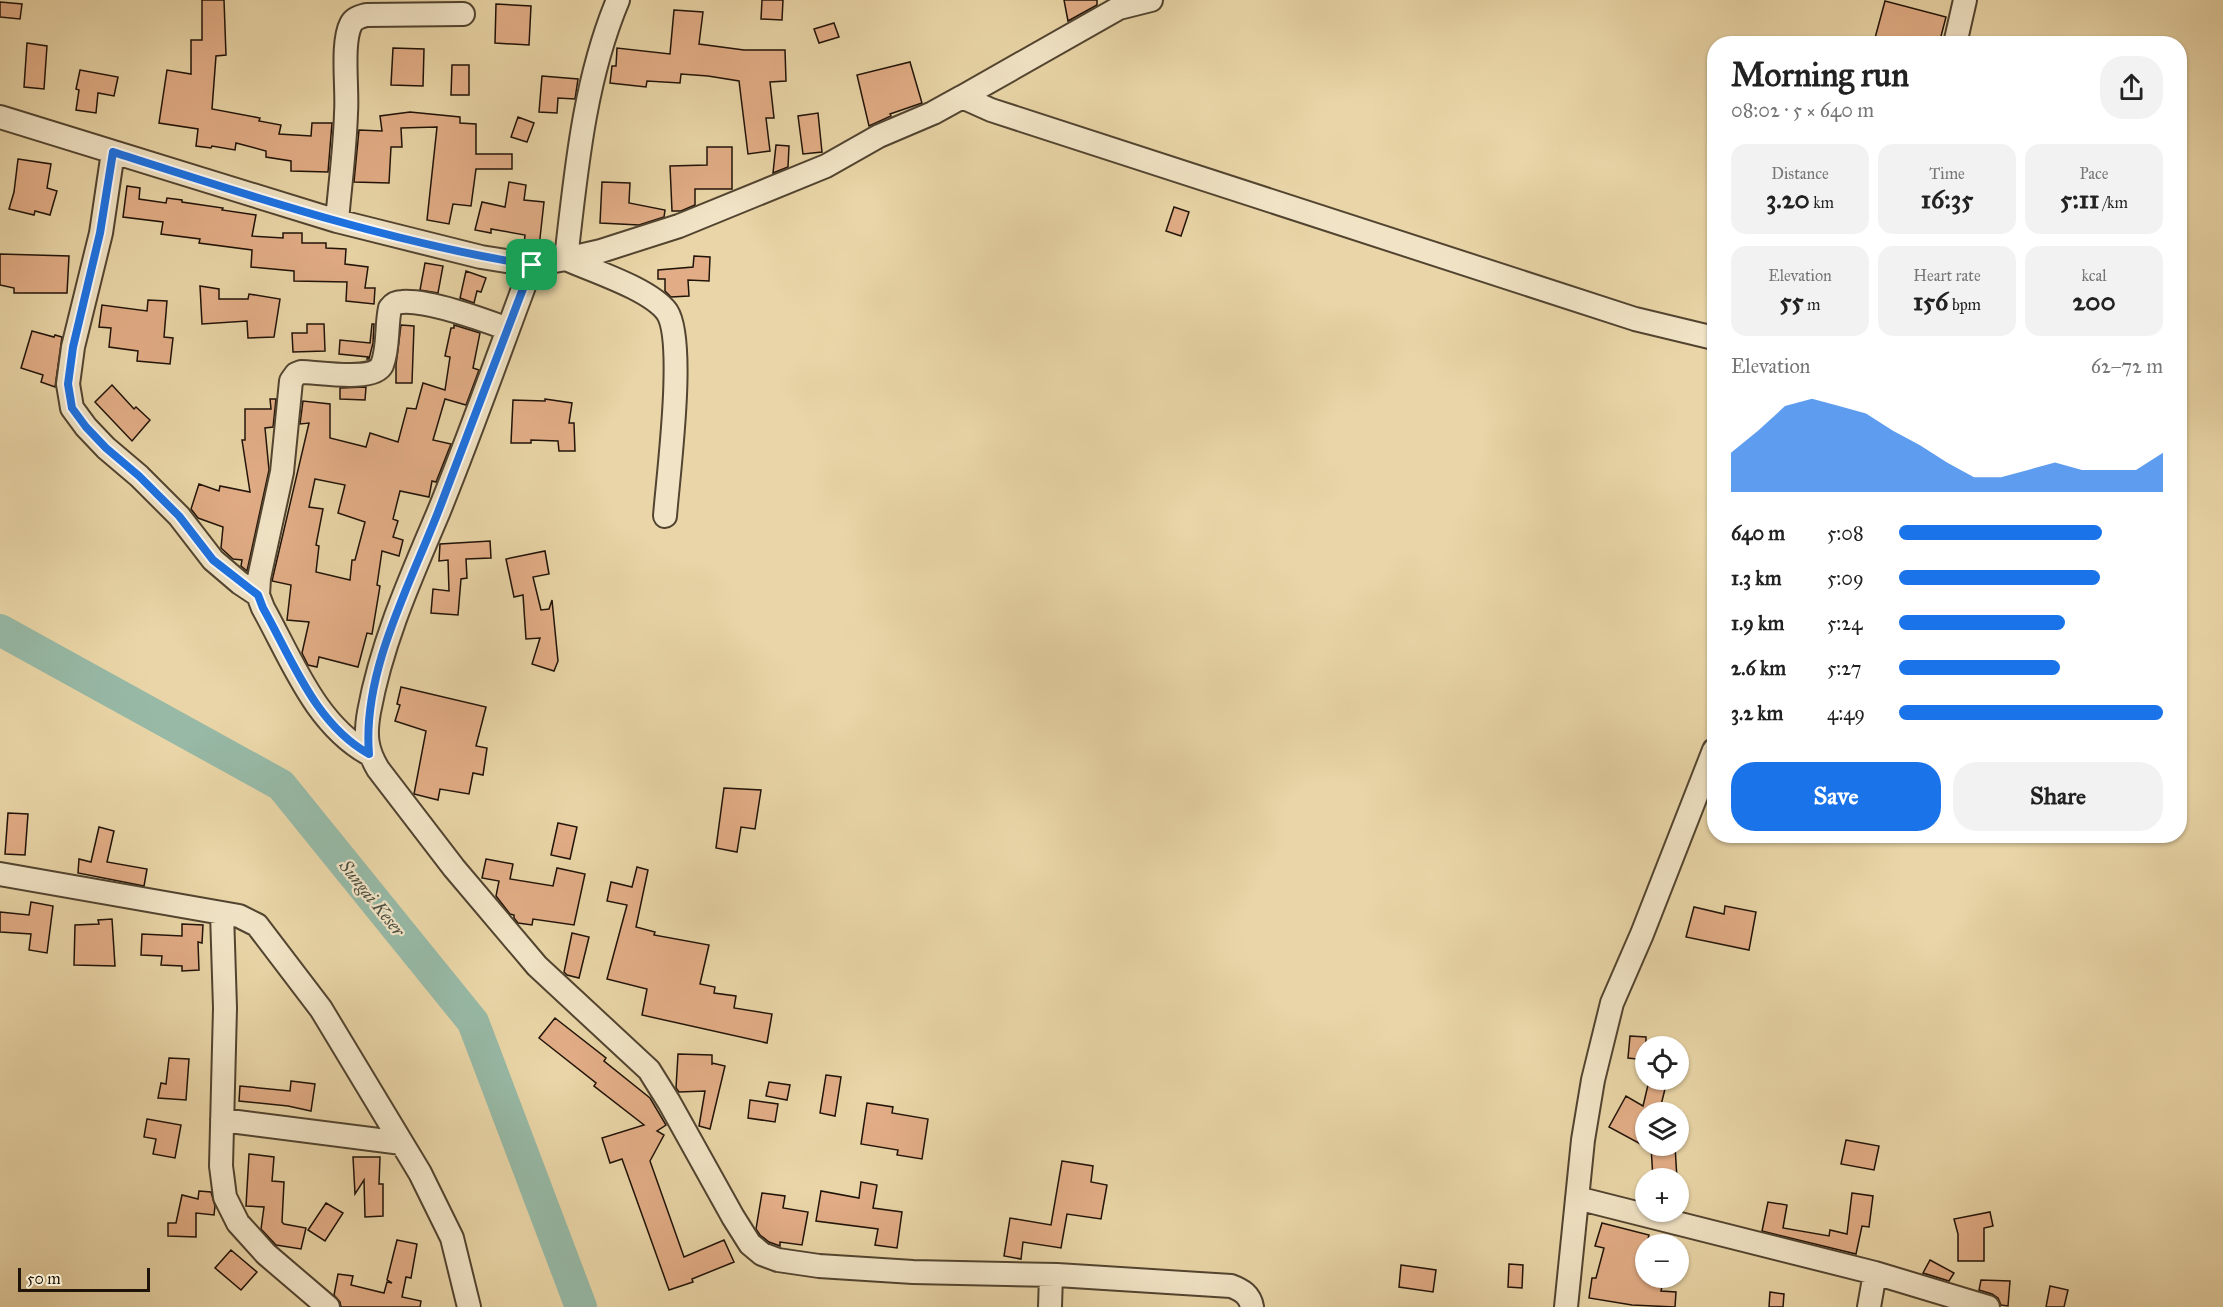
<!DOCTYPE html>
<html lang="en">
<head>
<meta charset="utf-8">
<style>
  :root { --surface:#fff; --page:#f2f2f2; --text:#222; --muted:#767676; --accent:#1a73e8 }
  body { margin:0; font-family:"IM FELL Great Primer",serif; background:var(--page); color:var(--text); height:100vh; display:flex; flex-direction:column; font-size:22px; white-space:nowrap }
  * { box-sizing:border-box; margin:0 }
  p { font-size:20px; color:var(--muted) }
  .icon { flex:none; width:33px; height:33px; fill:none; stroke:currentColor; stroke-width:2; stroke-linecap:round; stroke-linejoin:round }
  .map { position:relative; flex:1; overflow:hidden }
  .side { position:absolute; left:1707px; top:36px; width:480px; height:807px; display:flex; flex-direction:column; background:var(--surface); border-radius:24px; box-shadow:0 2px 4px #0004 }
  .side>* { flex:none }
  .buttons { position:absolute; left:1635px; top:1036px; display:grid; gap:12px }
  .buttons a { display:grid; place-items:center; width:54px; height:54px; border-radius:50%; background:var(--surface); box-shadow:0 2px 4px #0004; font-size:30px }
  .scale { position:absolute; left:18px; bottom:15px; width:132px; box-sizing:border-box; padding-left:6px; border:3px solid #201308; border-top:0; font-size:16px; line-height:21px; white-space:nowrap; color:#201308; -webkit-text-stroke:4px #f1e4c6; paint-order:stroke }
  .pin { position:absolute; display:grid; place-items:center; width:51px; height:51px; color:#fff; margin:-26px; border-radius:12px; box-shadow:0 3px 9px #0006 }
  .round { display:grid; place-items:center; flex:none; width:63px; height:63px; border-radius:24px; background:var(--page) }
  .summary { display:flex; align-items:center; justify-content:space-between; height:102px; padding:0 24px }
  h1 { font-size:33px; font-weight:700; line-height:45px }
  .figures { display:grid; grid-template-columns:repeat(3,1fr); gap:9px; height:102px; padding:6px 24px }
  .figures div { display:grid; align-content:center; border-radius:15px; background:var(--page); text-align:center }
  .figures b { font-size:26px; font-weight:700 }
  .figures small { font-size:16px; font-weight:400 }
  .figures p { font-size:16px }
  .chart { height:168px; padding:12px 24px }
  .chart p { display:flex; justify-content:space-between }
  .chart svg { width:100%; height:108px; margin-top:6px; fill:var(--accent); opacity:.7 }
  .cta { display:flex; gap:12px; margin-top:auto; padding:12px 24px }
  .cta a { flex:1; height:69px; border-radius:24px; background:var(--accent); color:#fff; font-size:24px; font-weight:700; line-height:69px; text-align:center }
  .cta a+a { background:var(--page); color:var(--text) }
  ul { padding:0 24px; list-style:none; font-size:20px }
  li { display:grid; grid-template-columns:96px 72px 1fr; align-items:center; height:45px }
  li i { height:15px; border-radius:8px; background:var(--accent) }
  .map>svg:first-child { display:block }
</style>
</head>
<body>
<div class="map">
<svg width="2223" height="1307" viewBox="0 0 2223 1307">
  <rect width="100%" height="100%" fill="#e9d5a7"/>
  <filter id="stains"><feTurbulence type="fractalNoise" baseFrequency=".00333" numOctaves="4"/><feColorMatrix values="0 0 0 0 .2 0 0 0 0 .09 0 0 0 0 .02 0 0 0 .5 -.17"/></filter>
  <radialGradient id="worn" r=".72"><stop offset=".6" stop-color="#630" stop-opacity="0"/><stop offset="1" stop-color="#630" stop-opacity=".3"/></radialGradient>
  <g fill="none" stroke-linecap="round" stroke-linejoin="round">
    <path stroke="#97b9a6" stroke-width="32" d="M0 630 281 785 473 1022 581 1307"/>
  </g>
  <path fill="#e2ad86" stroke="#201308" stroke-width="1.5" fill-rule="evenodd" d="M202 0H224L226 55 216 56 212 109 260 118 259 121 281 125 279 134 311 136 312 123H332L328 172 291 171V161L266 157V151L236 143 235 150 212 146 211 148 196 146 198 129 159 123 167 70 191 74V40H202Z
    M762 0H783L782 20 761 19Z
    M1064 0H1097V5L1068 21Z
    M1885 1 1946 17 1939 44H1896L1875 38Z
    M0 2 22 4 20 19 0 17Z
    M496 4 531 6 529 45 495 43Z
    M674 10 703 12 699 44 744 50H785L786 81 770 82 774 118H766L770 151 748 154 739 81 708 76 681 74 680 83 647 81 646 87 610 83 612 66H616L617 48 670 54Z
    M834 23 839 37 819 43 814 29Z
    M27 43 47 46 44 89 24 87Z
    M393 48 424 49 423 86 391 85Z
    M910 62 922 103 890 114 891 116 869 126 857 75Z
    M452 65H469V95H451Z
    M80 70 118 77 114 96 98 93 96 113 76 110 79 90 76 89Z
    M542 76 578 79 575 99 558 98 557 113 539 112Z
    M410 112 460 117V123L476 124V154H512V169H476L471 206 453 204 449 224 427 220 437 127 401 128 402 147H391L389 183 354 182 359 130 382 131 380 116Z
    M818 113 822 152 803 154 798 116Z
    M518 117 534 123 527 142 511 137Z
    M776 145 789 146 788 167 773 173Z
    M707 147H732V189H695V205L681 211H672L670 166 707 165Z
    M18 159 51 164 47 188 57 191 50 215 35 211 34 215 9 209 14 192Z
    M509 182 526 185 524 200 544 202 539 247 524 245 525 235 491 229V233L475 230 482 202 505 207Z
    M602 182 630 183 629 203 665 210 664 217 639 225 600 223Z
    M127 186 140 188 139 199 166 203 167 198 182 200V202L223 208 222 210 256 215 252 236 283 238V233H302V243H326V248L346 249 345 264 368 267 365 288H375L374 304 346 301 347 282 294 281V271L251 267 252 250 199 243 200 239 161 234 163 222 123 217Z
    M1174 207 1189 212 1181 236 1166 231Z
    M0 254 69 256 67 293H14V288L0 285Z
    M694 256 710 257 709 281 688 280 689 296 671 297 665 291V279H658V270L693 267Z
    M425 263 443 266 438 293 420 290Z
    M466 271 486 278 481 292 477 291 474 303 460 298Z
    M200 286 219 289V299H248L249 294 280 299 274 337 248 338 247 321 202 324Z
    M148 300 167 301 164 337 173 338 170 364 137 361 138 351 109 347 111 328 99 327 102 305 147 311Z
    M307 324H324L325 351 293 352 292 333H307Z
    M372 324H374L373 343 369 359H367L368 357 339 354 340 340 370 343Z
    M401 325 414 326 412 383H396V365Z
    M454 325 480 333 473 368 479 370 466 405 445 399 433 440 451 444 436 482 432 481 429 497 400 491 393 519 398 521 393 537 403 540 399 556 382 551 377 585 380 586 372 634 367 633 358 667 319 657 317 667 308 665 302 653 309 622 287 620 291 585 272 581 309 423 300 424 303 401 330 404V438L366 447 370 433 398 442 407 408 416 409 423 383 445 390 450 357 445 356 451 328H454ZM315 479 345 485 338 513 365 522 355 560H352L350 580 316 572 319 546 316 545 323 509 309 507Z
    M32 331 54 337 55 335 62 337 55 387 41 382 43 375 21 368Z
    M112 385 134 409 136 407 150 420 132 441 95 402Z
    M366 387 365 400 340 399V388Z
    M270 399H276L273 427 265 428 269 470 247 571 241 566 242 560 233 559 221 548 223 527 198 518 191 509 199 484 219 491 220 486 250 492 242 440H245V409H271Z
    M545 399 572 403 569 423H574L575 451H559L558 441 531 440V443H511L513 400 545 401Z
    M490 541 491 558 466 559 467 578 461 579 458 615 431 613 433 589 449 591 448 560 439 561 440 544Z
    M545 551 549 574 533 577 541 610 549 609 552 600 558 661 554 671 532 664 540 638 526 639 523 595 514 597 506 559Z
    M401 687 486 707 476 746 487 748 483 775 473 773 469 794 440 789 438 800 414 794 426 731 395 721 400 705 397 704Z
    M724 788 761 790 755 829 741 827 737 852 716 848Z
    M8 813 28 814 25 855 5 854Z
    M558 823 577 827 570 859 551 855Z
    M99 827 114 831 107 862 147 869 144 886 78 873 79 859 91 862Z
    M486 859 513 864 510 879 553 886 557 868 585 874 574 925 533 919 532 925 518 923 514 918V915L510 914 496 896 499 881 482 878Z
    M637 867 648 870 636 927 655 932 654 935 709 945 700 984 715 987 714 993 736 996 734 1008 772 1014 767 1043 642 1015 647 989 607 979 627 905 607 901 611 882 632 887Z
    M31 902 53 906 47 953 29 950 31 934 0 932V912L29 915Z
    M1725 906 1756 912 1749 950 1686 937 1694 907 1724 914Z
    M112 919 115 966 74 965 75 925 99 924 98 920Z
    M182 924 203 925 202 943 198 942 199 970 182 971V966L161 965 162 956 141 955 142 934 182 936Z
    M572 933 589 937 579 978 567 975 564 972Z
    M555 1018 606 1058 604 1061 650 1098 666 1125 657 1131 664 1135 650 1161 684 1257 724 1240 734 1262 692 1279 693 1282 669 1290 622 1159 610 1163 602 1138 644 1125 594 1086 596 1083 539 1038Z
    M1630 1036 1646 1037V1060L1628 1058Z
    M678 1054 712 1055V1065V1063L725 1066 710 1129 699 1126 705 1091 679 1092 676 1088Z
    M169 1058 189 1059 186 1100 158 1098 161 1083 166 1084Z
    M826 1075 841 1077 835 1116 820 1113Z
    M291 1081 315 1084 311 1111 288 1106 239 1101 240 1086 290 1091Z
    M769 1082 790 1085 787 1100 766 1096Z
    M1648 1085 1665 1089 1659 1113H1646V1147L1609 1127 1626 1096 1643 1106Z
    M750 1100 778 1104 775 1122 748 1118Z
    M867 1103 893 1107 892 1113 928 1119 922 1159 897 1155 898 1150 861 1144Z
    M147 1119 181 1125 175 1158 153 1154 156 1139 144 1137Z
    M1846 1140 1879 1146 1874 1170 1841 1164Z
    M1651 1146H1675L1677 1179H1653Z
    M249 1154 274 1157 272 1181 284 1182 282 1222 284 1224 306 1228 301 1249 276 1245 261 1229 264 1207 246 1206Z
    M353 1157H380L379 1184H383V1216L365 1217 364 1180 355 1194Z
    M1062 1161 1093 1166 1091 1182 1107 1185 1101 1219 1067 1214 1061 1248 1023 1242 1021 1259 1004 1256 1010 1218 1051 1225Z
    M861 1182 877 1185 873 1208 902 1212 897 1248 875 1245 878 1229 816 1221 821 1191 859 1198Z
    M199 1191 211 1192 215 1206 214 1215 196 1213V1237L168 1236V1223H176L182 1195 198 1199Z
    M762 1193 785 1196 783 1208 808 1212 802 1245 780 1242V1246L769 1242 760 1235 756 1229Z
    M1852 1193 1873 1196 1869 1227 1862 1226 1856 1254 1762 1231 1768 1202 1787 1205 1783 1228 1829 1236 1830 1230 1847 1234Z
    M326 1203 343 1213 325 1241 308 1230Z
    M1990 1212 1993 1226 1984 1228V1261H1958V1234L1954 1219Z
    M1602 1223 1649 1235 1641 1264 1646 1265V1278H1664L1661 1291 1676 1292 1675 1307 1632 1305 1589 1298 1592 1278H1596L1604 1248 1595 1246Z
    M397 1240 417 1244 411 1278 406 1277 402 1297 421 1301 420 1307H341L340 1302 334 1295 338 1274 353 1276 351 1285 384 1293 387 1282 392 1283 387 1280Z
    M231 1250 257 1272 241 1290 215 1268Z
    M1930 1260 1954 1273 1949 1281 1923 1273Z
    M1509 1264 1523 1265 1522 1288 1508 1287Z
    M1401 1265 1436 1270 1433 1292 1399 1287Z
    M1981 1280 2010 1281 2008 1306 2001 1305 1998 1298 1992 1294 1979 1290Z
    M2050 1286 2068 1290 2064 1307H2046Z
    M1770 1292 1784 1294 1783 1307H1769Z"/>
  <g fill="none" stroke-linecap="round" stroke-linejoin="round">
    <g stroke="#524430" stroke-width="26">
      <path id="minor" d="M618 0C584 81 576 172 566 259 593 271 650 289 667 312 686 341 668 476 665 516
        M1955 44 1965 0
        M962 97 1119 8 1151 0
        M0 117 337 221 481 257 532 265 566 259 601 251 679 226 826 166 879 136 933 113 962 97 991 110 1635 319 1714 338
        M113 152 101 233 73 347 68 384 72 408 86 427 106 448 139 476 179 516 213 560 240 583 258 595
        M337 221C340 185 345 149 346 113 348 91 341 43 351 24 354 18 359 17 366 15L463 14
        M532 265C501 347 472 430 439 511 411 577 382 641 369 712 365 735 366 749 378 769L454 868 537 966 649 1070 669 1102 733 1217 750 1244 762 1254 778 1260 819 1266 913 1272 1057 1275 1231 1286C1242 1290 1250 1295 1252 1307
        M369 754C315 724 292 660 263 608L258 595 259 578 282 472 291 381 296 374 301 372C318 372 374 382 382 365 389 348 386 326 390 308 393 304 396 302 402 302 429 300 481 319 508 329
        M0 874 239 916 257 925 321 1009 420 1173 452 1238 469 1307
        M222 913 225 1008 221 1166 225 1197 238 1223 266 1254 328 1307
        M222 1120 402 1143
        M1577 1198 1875 1273 1988 1307
        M1050 1307 1051 1275
        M1566 1307 1583 1140 1593 1080 1612 1003 1642 934 1714 750
        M1869 1307 1875 1273"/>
    </g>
    <use href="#minor" stroke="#f1e4c6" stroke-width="22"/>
  </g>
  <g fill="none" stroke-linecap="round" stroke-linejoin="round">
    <g stroke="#fff" stroke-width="12">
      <path id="route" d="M113 152C250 196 389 242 532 265 501 346 471 427 440 507 411 583 362 671 369 754 315 724 292 659 263 608L258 595 213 560 179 516 139 476 106 448 86 427 72 408 68 384 73 347 100 233Z"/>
    </g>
    <use href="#route" stroke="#1a73e8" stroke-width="8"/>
  </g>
  <g text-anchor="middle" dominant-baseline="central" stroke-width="4.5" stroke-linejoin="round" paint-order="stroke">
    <g font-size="18" font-style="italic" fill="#4a4d3f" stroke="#f1e4c6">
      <text transform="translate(372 898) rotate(51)">Sungai Keser</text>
    </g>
  </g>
  <rect width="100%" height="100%" filter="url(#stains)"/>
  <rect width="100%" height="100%" fill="url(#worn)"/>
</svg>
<div class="buttons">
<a><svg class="icon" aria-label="locate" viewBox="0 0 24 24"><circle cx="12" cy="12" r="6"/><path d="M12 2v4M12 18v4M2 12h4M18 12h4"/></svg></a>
<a><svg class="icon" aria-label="layers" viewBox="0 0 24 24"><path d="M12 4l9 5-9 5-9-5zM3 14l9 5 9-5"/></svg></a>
<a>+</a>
<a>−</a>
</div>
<div class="scale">50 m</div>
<div class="pin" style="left:532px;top:265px;background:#1e9e55"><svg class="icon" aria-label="arrive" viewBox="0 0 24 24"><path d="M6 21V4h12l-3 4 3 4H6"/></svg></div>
<section class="side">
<div class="summary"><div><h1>Morning run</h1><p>08:02 · 5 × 640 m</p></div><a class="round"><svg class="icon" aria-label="share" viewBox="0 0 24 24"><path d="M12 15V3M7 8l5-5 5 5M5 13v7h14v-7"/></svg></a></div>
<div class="figures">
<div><p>Distance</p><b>3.20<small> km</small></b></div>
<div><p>Time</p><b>16:35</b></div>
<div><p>Pace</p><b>5:11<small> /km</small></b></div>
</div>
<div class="figures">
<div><p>Elevation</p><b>55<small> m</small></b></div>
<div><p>Heart rate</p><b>156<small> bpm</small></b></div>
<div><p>kcal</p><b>200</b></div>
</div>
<div class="chart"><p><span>Elevation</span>62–72 m</p>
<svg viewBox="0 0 160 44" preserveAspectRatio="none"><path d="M0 44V28L10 19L20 9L30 6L40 9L50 12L60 19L70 25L80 32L90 38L100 38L110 35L120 32L130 35L140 35L150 35L160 28V44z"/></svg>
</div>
<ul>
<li><b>640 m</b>5:08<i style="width:77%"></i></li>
<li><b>1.3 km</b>5:09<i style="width:76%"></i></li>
<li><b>1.9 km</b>5:24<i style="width:63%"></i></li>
<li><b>2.6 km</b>5:27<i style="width:61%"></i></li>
<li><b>3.2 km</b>4:49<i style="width:100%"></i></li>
</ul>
<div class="cta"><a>Save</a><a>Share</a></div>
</section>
</div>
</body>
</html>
